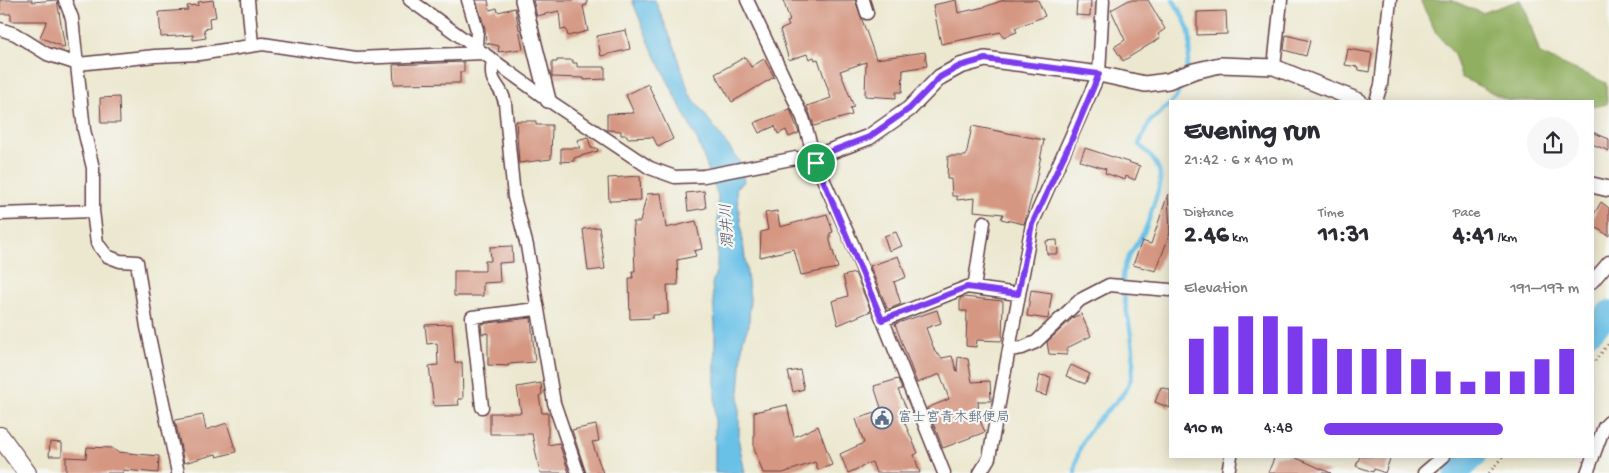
<!DOCTYPE html>
<html lang="en">
<head>
<meta charset="utf-8">
<style>
  :root { --surface:#fff; --page:#f7f7f7; --text:#2b2b33; --muted:#7c7c81; --accent:#7c3aed }
  body { margin:0; font-family:"Gochi Hand","Klee One",sans-serif; background:var(--page); color:var(--text); height:100vh; display:flex; flex-direction:column; font-size:19px; white-space:nowrap }
  * { box-sizing:border-box; margin:0 }
  p { font-size:16px; color:var(--muted) }
  .icon { flex:none; width:28px; height:28px; fill:none; stroke:currentColor; stroke-width:2; stroke-linecap:round; stroke-linejoin:round }
  .map { position:relative; flex:1; overflow:hidden }
  .panel { position:absolute; left:1169px; top:100px; width:425px; height:358px; display:flex; flex-direction:column; background:var(--surface); border-radius:0px; box-shadow:0 2px 12px #0003 }
  .panel>* { flex:none }
  .pin { position:absolute; display:grid; place-items:center; width:42px; height:42px; color:#fff; margin:-21px; border:2px solid #fff; border-radius:50%; box-shadow:0 1px 5px #0007 }
  .round { display:grid; place-items:center; flex:none; width:52px; height:52px; border-radius:26px; background:var(--page) }
  .headline { display:flex; align-items:center; justify-content:space-between; height:85px; padding:0 15px }
  h1 { font-size:28px; font-weight:700; line-height:38px }
  .figures { display:grid; grid-template-columns:repeat(3,1fr); gap:8px; height:85px; padding:5px 15px }
  .figures div { display:grid; align-content:center }
  .figures b { font-size:25px; font-weight:700 }
  .figures small { font-size:14px; font-weight:400 }
  .figures p { font-size:14px }
  .chart { height:140px; padding:10px 15px }
  .chart p { display:flex; justify-content:space-between }
  .chart svg { width:100%; height:90px; margin-top:5px; stroke:var(--accent); stroke-width:6 }
  ul { padding:0 15px; list-style:none; font-size:16px }
  li { display:grid; grid-template-columns:80px 60px 1fr; align-items:center; height:38px }
  li i { height:12px; border-radius:6px; background:var(--accent) }
  .map>svg:first-child { display:block }
</style>
</head>
<body>
<div class="map">
<svg width="1609" height="473" viewBox="0 0 1609 473">
  <rect width="100%" height="100%" fill="#f6f6f2"/>
  <filter id="ink" filterUnits="userSpaceOnUse"><feTurbulence type="fractalNoise" baseFrequency=".02" numOctaves="2"/><feDisplacementMap in="SourceGraphic" scale="10" xChannelSelector="R" yChannelSelector="G"/><feConvolveMatrix kernelMatrix="1 2 1 2 8 2 1 2 1" color-interpolation-filters="sRGB"/></filter>
  <filter id="wash" filterUnits="userSpaceOnUse"><feTurbulence type="fractalNoise" baseFrequency=".0096" numOctaves="4" result="noise"/><feDisplacementMap in="SourceGraphic" scale="20" xChannelSelector="R" yChannelSelector="G"/><feGaussianBlur stdDeviation="1.12" result="paint"/><feColorMatrix in="noise" values="0 0 0 0 0 0 0 0 0 0 0 0 0 0 0 0 0 1.4 0 .05"/><feComposite in="paint" operator="in"/></filter>
  <g filter="url(#wash)">
    <rect width="100%" height="100%" fill="#ece8d0"/>
    <path fill="#91af61" stroke="#6e6746" d="M1420 0H1451L1482 13 1520 0 1527 14 1540 54 1606 83 1607 104 1593 107 1592 101H1509L1461 77 1454 54 1436 33Z"/>
    <path fill="#6bc1e8" stroke="#5a708a" d="M632 0H655L676 51 689 93 740 162 744 182 736 187 750 298 749 325 743 339 739 393V443L745 473H715V326L712 284 717 268 718 196 698 142 651 47Z"/>
    <g fill="none" stroke-linecap="round" stroke-linejoin="round">
      <path stroke="#6bc1e8" stroke-width="4.5" d="M1173 0C1191 28 1194 38 1186 71
        M1173 101 1176 98 1184 78
        M1075 473C1076 448 1088 428 1107 411 1117 401 1127 392 1131 378 1139 349 1124 313 1123 283 1122 260 1133 251 1144 232 1148 224 1151 213 1154 203 1165 172 1162 168 1139 144L1150 121 1170 104"/>
      <path stroke="#6bc1e8" stroke-width="25" d="M1592 330 1609 313
        M1456 473 1474 456"/>
    </g>
    <g id="blocks">
      <path fill="#d59782" d="M0 0H32V2L57 0 65 48 40 37 47 21H11V14H0Z
        M213 0 216 17 209 18 210 28 204 29 206 38 193 40V35L161 37 159 12 188 10 187 6 199 5 198 2Z
        M476 0H488L490 10 497 8 498 12 515 8 523 49 498 52 499 46 486 43 485 28Z
        M533 0H587V5L583 6 588 31 568 36 566 29 561 30 559 11 537 16Z
        M783 0H855L876 59 925 52 927 66 903 70 902 92H896V98L865 96 866 62 840 71 854 107 850 108 852 115 814 126 807 106 831 98 818 59 815 60 814 57 809 59 807 54 789 60 780 30 789 26 787 22 790 21Z
        M956 0 958 13 984 7 1004 0H1038L1045 16 1015 28 1017 32 1003 37 1001 32 941 44 933 5Z
        M1077 0H1091L1090 16 1076 15Z
        M1129 0H1148L1165 29 1158 34 1160 38 1123 61 1114 47 1125 40 1111 10Z
        M1226 11 1227 34 1197 35V12Z
        M626 30 630 49 601 56 597 36Z
        M1286 35 1310 41 1306 56 1284 50Z
        M1348 49 1372 53 1369 72 1359 70 1358 67 1345 65Z
        M745 57 751 67 764 59 774 77 732 102 715 74Z
        M557 60H573V63H577V67H605V79L584 80V78L552 77V62H557Z
        M464 62V72H460V83L394 84 393 65Z
        M648 84 673 139 658 147 653 137 627 138V135H621V131L607 130V114L634 113 626 95Z
        M119 97 120 123H101L100 98Z
        M790 109 799 133 789 137 786 130 778 134 775 126 759 133 754 123Z
        M516 121H536V125H552L551 159 519 163Z
        M972 126 1044 140 1035 186 1024 224 1001 219 1003 214 974 211 975 198 957 200V196H952L951 179H947L948 156H966Z
        M1592 132 1609 139V151L1592 144Z
        M588 137 591 148H597L598 151 574 158V161L561 162V148H580L577 140Z
        M1085 148 1140 166 1135 180 1126 176 1125 180 1105 173 1106 169 1080 161Z
        M640 176 641 200 609 201 608 178Z
        M704 191 706 208 688 211 686 193Z
        M661 193 666 228 696 221 702 249 694 251 696 256 677 260 678 285H667L668 314 653 315V318L630 319 629 278H633L632 271H635L633 222H640L647 194Z
        M1168 194 1170 233 1156 271 1133 265 1142 241 1151 244Z
        M1601 202 1609 208V236L1592 225V218Z
        M777 211 780 227 827 214 833 232 830 233V241L838 268 801 275 794 249 760 257 761 232 768 230 765 213Z
        M599 227 605 269 588 271 583 229Z
        M896 232 902 246 889 251 884 236Z
        M1057 240 1058 254H1047L1046 241Z
        M512 246 513 262 499 263 500 282 483 283V296H454V271H485V261H491L490 247Z
        M898 256 906 277 894 282 901 304 889 309 887 308 870 266Z
        M855 273 871 311 838 325 832 301 848 296 843 276Z
        M1031 290 1052 293 1048 319 1027 316Z
        M963 297 1003 301 1002 341 977 340 976 347 966 346 967 311H960V298Z
        M937 310 941 323 926 328 935 352 942 358 952 356 957 372 958 357 968 359 972 382 990 381 991 401H978L979 418 985 432 943 448 927 408 949 399 940 374 917 383 895 324Z
        M1081 314 1091 336 1067 348V355L1049 354 1047 342 1074 317Z
        M531 318 535 362 508 364 509 366 488 365V333L482 334 481 324Z
        M452 324 455 363 462 362 463 399H458L459 405 434 406 429 366 438 365 437 343 427 344 425 325Z
        M1071 365 1090 374 1085 384 1066 376Z
        M800 370 804 389 793 392 788 372Z
        M1040 375 1051 377 1047 396 1036 393Z
        M898 379 902 389 898 390 909 414 902 417 918 453 914 455 920 473H876L872 462 848 473 840 454 864 443 856 419 882 411 874 386Z
        M541 383 542 394 539 396 542 413H548V445L559 443 569 473H540L532 434H490V413H521L517 387Z
        M1161 387 1170 390V408L1155 402Z
        M787 405 794 437 818 426 832 465 818 470 815 462 783 473H763L754 448V412Z
        M203 415 206 430 227 423 236 452 217 457 216 454 184 463 175 420Z
        M596 425 599 441 592 442 603 473H586L572 430Z
        M50 442 62 443V456H49Z
        M87 447 112 448 117 452 159 456 158 473 123 470V473H66V457L86 458Z
        M1275 456H1292L1331 473H1268Z
        M1360 456H1391L1385 473 1374 469 1373 472 1356 466Z"/>
    </g>
  </g>
  <g filter="url(#ink)">
    <use href="#blocks" fill-opacity="0" stroke="#623d44" stroke-width="1"/>
    <g fill="none" stroke-linecap="round" stroke-linejoin="round">
      <g stroke="#623d44" stroke-width="15">
        <path id="minor" d="M65 0 72 18 84 130 93 168V211L97 243 107 256 120 261 137 262 147 327 178 473
          M248 0 252 45
          M410 0 548 100 650 168 675 177 704 176 796 158 816 163
          M468 0 477 30 476 48
          M747 0 803 118 816 163 852 243 944 473
          M863 0 867 13
          M0 29 15 34 47 54 78 64 155 56 199 54 263 44 356 58 484 53
          M493 60C488 87 501 82 505 103L514 197 527 246 554 403 578 473
          M1274 67 1281 0
          M1376 101 1381 85 1390 0
          M0 214 93 211
          M1592 282 1609 262
          M974 288 984 222
          M883 320 967 287 1018 294
          M1009 350 1022 348 1036 342 1080 300 1109 285 1170 290
          M482 407 472 317 536 309
          M980 473 989 458 1032 224 1099 74 1103 0
          M1228 473 1231 456
          M1424 473 1444 456
          M1587 473 1604 427 1609 422"/>
      </g>
      <g stroke="#623d44" stroke-width="18">
        <path id="tertiary" d="M523 0 548 100
          M816 163 826 153 869 137 909 109 940 77 960 66 985 59 1099 74 1145 84 1168 81 1194 71 1220 65 1274 67 1359 101
          M1592 185 1609 189"/>
      </g>
      <g stroke="#623d44" stroke-width="20">
        <path id="secondary" d="M0 436 27 473"/>
      </g>
      <path stroke="#623d44" stroke-width="2.5" stroke-dasharray="1 4" stroke-linecap="butt" d="M1592 365 1609 343
        M1489 473 1503 456"/>
      <use href="#minor" stroke="#fff" stroke-width="12"/>
      <use href="#tertiary" stroke="#fff" stroke-width="15"/>
      <use href="#secondary" stroke="#fff" stroke-width="18"/>
    </g>
  </g>
  <g fill="none" stroke-linecap="round" stroke-linejoin="round" filter="url(#ink)">
    <g stroke="#fff" stroke-width="10">
      <path id="route" d="M985 59 1099 74 1071 141 1032 224 1018 294 967 287 882 320 816 163 826 153 869 137 909 109 940 77 960 66Z"/>
    </g>
    <use href="#route" stroke="#7c3aed" stroke-width="6"/>
  </g>
  <defs>
    <g id="civic-ring" transform="scale(1.125)"><circle r="9.5" fill="#f6f6f2" stroke="#5c6f8a" stroke-width="1.5"/><path d="M-.6-6.5H3V-4.5H.6V-3L4-1V1h2V6H-6V1h2V-1L-.6-3ZM-1.2 2.5V6h2.4V2.5Z" fill="#5c6f8a"/></g>
  </defs>
  <g fill-rule="evenodd">
    <use href="#civic-ring" x="882" y="418"/>
  </g>
  <g text-anchor="middle" dominant-baseline="central" stroke-width="4.5" stroke-linejoin="round" paint-order="stroke">
    <g font-size="14" fill="#4e5e75" stroke="#f6f6f2" text-anchor="start">
      <text x="898" y="418">富士宮青木郵便局</text>
    </g>
    <g font-size="15" font-style="italic" fill="#545064" stroke="#f6f6f2">
      <text transform="translate(728 226) rotate(-93)">潤井川</text>
    </g>
  </g>
</svg>
<div class="pin" style="left:816px;top:163px;background:#1e9e55"><svg class="icon" aria-label="arrive" viewBox="0 0 24 24"><path d="M6 21V4h12l-3 4 3 4H6"/></svg></div>
<section class="panel">
<div class="headline"><div><h1>Evening run</h1><p>21:42 · 6 × 410 m</p></div><a class="round"><svg class="icon" aria-label="share" viewBox="0 0 24 24"><path d="M12 15V3M7 8l5-5 5 5M5 13v7h14v-7"/></svg></a></div>
<div class="figures">
<div><p>Distance</p><b>2.46<small> km</small></b></div>
<div><p>Time</p><b>11:31</b></div>
<div><p>Pace</p><b>4:41<small> /km</small></b></div>
</div>
<div class="chart"><p><span>Elevation</span>191–197 m</p>
<svg viewBox="0 0 160 44" preserveAspectRatio="none"><path d="M5 44V17M15 44V11M25 44V6M35 44V6M45 44V11M55 44V17M65 44V22M75 44V22M85 44V22M95 44V27M105 44V33M115 44V38M125 44V33M135 44V33M145 44V27M155 44V22"/></svg>
</div>
<ul>
<li><b>410 m</b>4:48<i style="width:70%"></i></li>
</ul>
</section>
</div>
</body>
</html>
